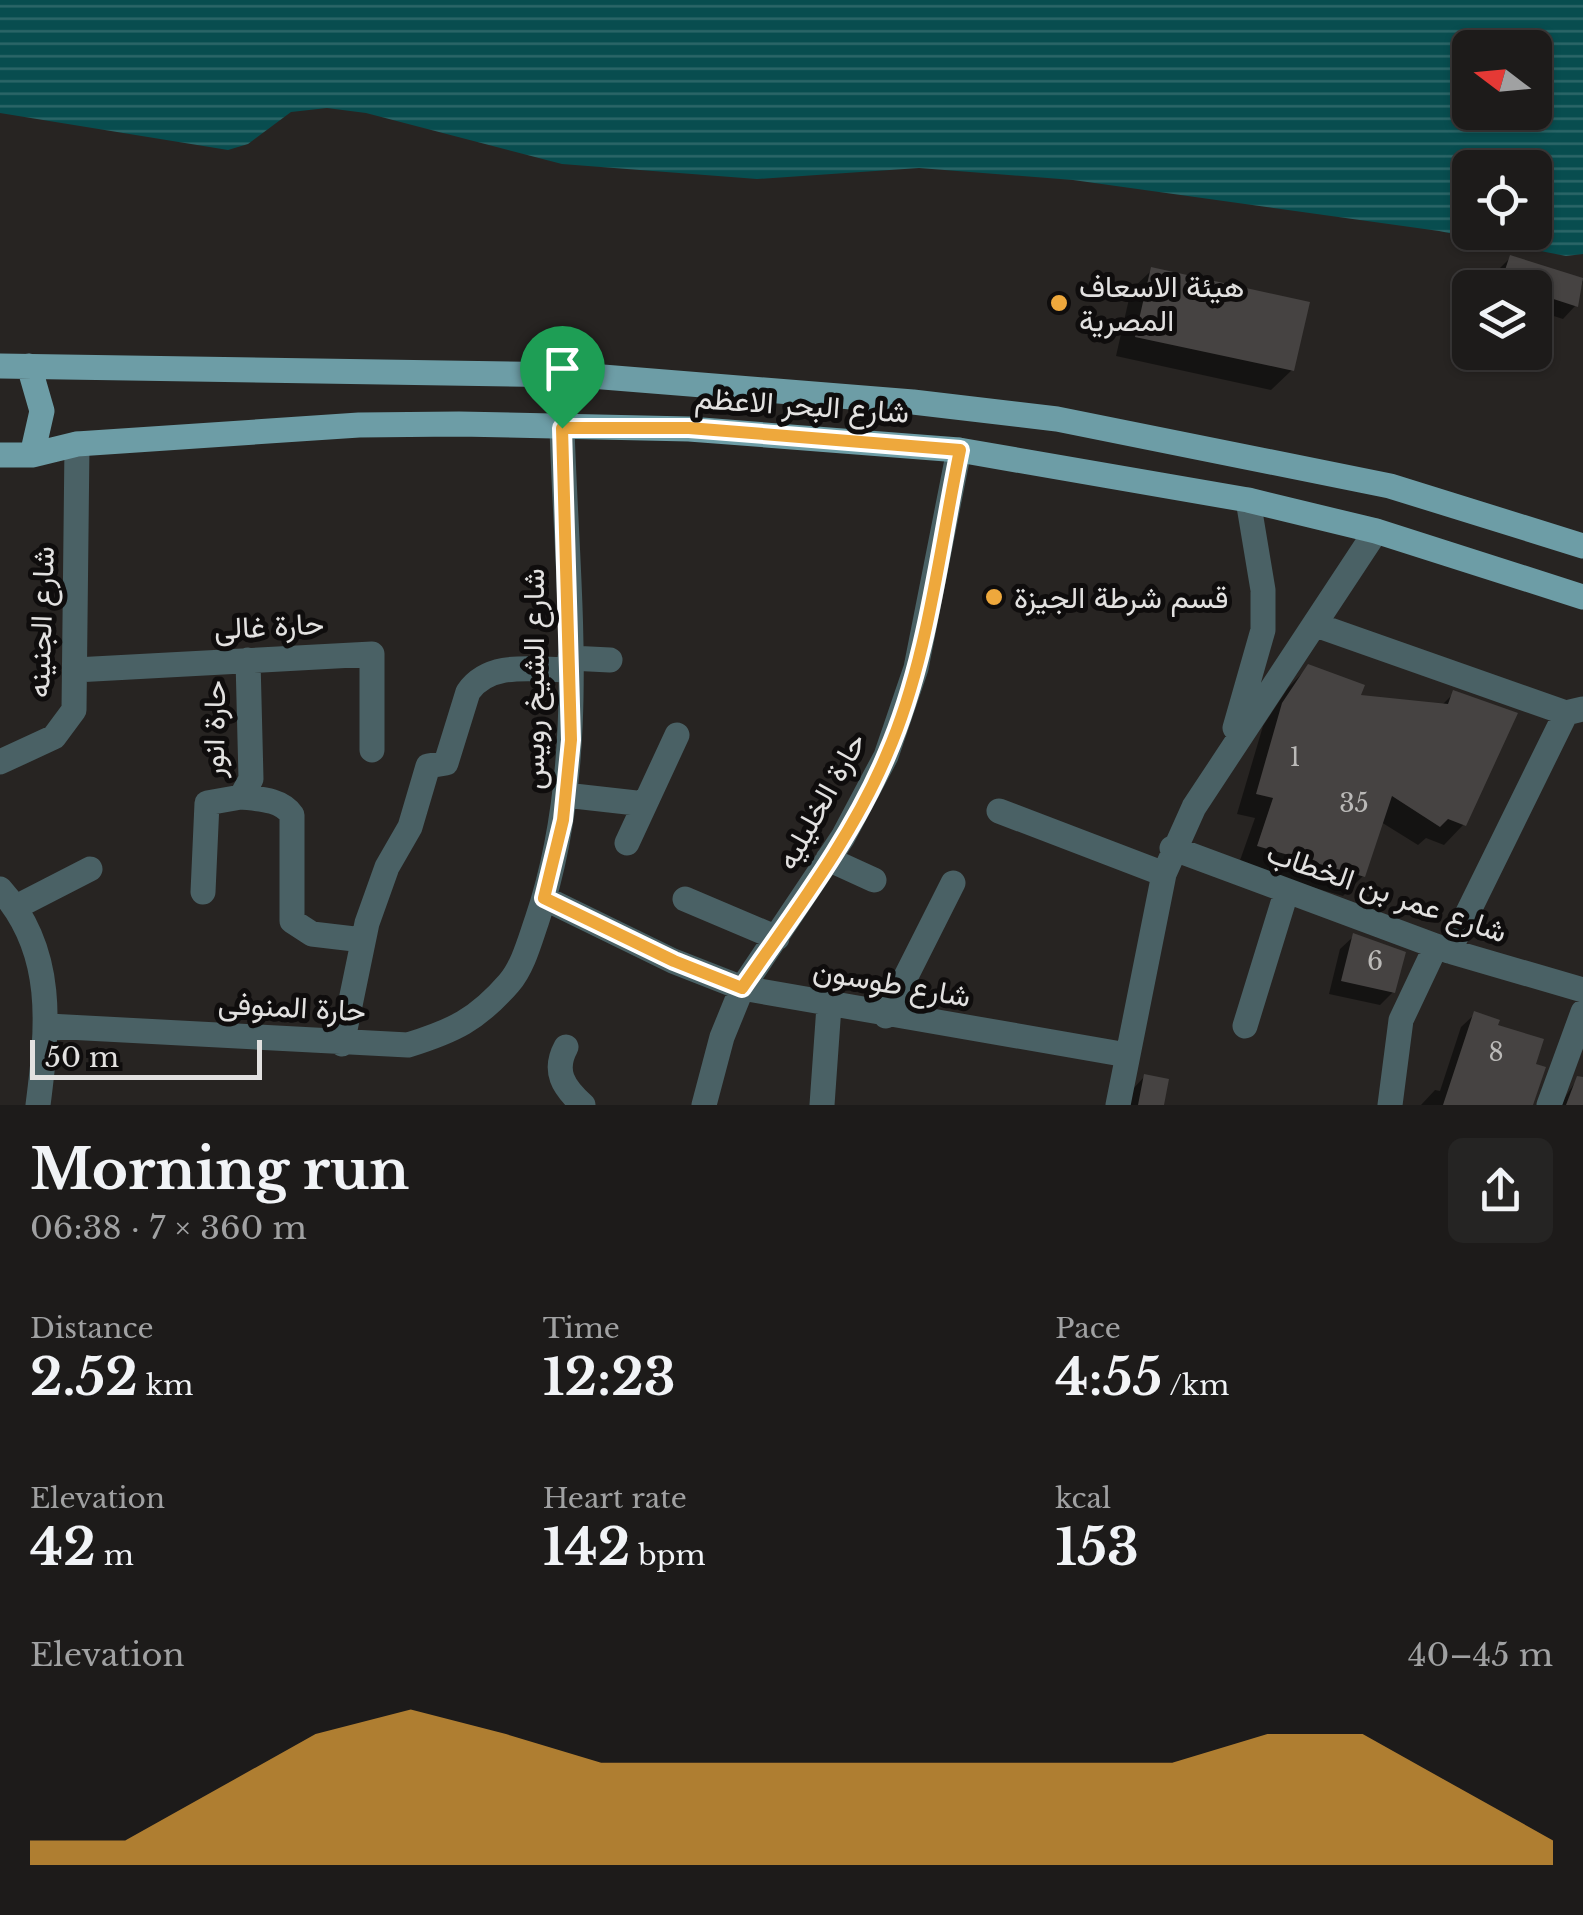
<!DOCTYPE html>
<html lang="en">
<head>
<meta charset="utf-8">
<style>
  :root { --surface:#1d1b1a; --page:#252423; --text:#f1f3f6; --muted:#a0a1a2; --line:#3b3939; --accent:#eea83c }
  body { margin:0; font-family:"Libre Baskerville",Vazirmatn,serif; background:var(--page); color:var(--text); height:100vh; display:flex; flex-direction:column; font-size:38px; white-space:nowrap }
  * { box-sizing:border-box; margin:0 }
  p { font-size:32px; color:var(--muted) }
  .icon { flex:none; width:55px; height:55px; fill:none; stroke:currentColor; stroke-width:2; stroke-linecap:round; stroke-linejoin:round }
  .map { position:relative; height:1105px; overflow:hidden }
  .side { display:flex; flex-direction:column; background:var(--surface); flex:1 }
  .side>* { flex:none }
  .needle { width:65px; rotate:286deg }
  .controls { position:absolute; left:1452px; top:30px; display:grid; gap:20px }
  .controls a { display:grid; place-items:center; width:100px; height:100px; border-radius:15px; background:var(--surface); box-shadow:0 2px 8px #0004,0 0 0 2px var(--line); font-size:50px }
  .scale { position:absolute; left:30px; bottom:25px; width:232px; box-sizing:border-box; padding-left:10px; border:5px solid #e2e1e0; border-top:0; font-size:28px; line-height:35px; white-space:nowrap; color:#e2e1e0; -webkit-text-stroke:8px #0f0d0d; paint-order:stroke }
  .pin { position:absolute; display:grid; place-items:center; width:85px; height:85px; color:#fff; margin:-102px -42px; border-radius:50% 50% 50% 0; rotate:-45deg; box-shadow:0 0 10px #0007 }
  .pin .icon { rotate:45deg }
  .round { display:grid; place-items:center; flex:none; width:105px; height:105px; border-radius:15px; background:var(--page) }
  .summary { display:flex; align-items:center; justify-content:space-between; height:170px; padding:0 30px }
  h1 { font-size:55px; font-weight:800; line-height:75px }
  .stats { display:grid; grid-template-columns:repeat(3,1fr); gap:15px; height:170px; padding:10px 30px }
  .stats div { display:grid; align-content:center }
  .stats b { font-size:50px; font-weight:800 }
  .stats small { font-size:28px; font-weight:400 }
  .stats p { font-size:28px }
  .chart { height:280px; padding:20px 30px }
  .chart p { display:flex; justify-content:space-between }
  .chart svg { width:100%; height:180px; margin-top:10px; fill:var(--accent); opacity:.7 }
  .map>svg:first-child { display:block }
</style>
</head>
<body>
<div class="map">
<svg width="1583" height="1105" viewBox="0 0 1583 1105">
  <defs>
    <pattern id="water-rules" width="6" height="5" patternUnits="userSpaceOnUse" patternTransform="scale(2.5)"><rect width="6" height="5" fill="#084d4f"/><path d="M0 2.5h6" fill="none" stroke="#2c6668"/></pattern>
  </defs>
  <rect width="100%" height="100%" fill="#272422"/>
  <path fill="url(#water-rules)" fill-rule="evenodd" d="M0 0H1583V254L1566 256 1439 231 1073 180 919 168 757 179 562 164 366 113 327 108 291 112 248 144 228 150 0 113ZM1470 48H1535V112H1470ZM1470 168H1535V232H1470Z"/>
  <path fill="#0007" d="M1511 257 1583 281 1576 305 1563 319 1535 310V288H1492L1497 271Z
    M1152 270 1292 370 1271 390 1116 356 1131 290Z
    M1308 667 1357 697 1441 706 1454 693 1464 824 1444 845 1426 838 1418 845 1381 822 1363 876 1343 896 1238 866 1255 818 1237 814 1263 726 1288 688Z
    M1354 936 1393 992 1380 1005 1329 994 1340 949Z
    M1475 1014 1495 1027 1533 1066 1532 1105H1421L1435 1090 1440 1091 1461 1027Z
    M1144 1077 1163 1105H1128L1131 1091Z
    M1578 1078 1583 1080V1105H1560Z"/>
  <path fill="#464342" d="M1510 255 1583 278 1578 307 1535 293V288L1501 282Z
    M1151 267 1310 302 1294 371 1135 337Z
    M1308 664 1365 685 1361 695 1448 704 1453 690 1518 713 1466 826 1448 819 1440 827 1392 796 1365 877 1257 846 1273 798 1256 794 1282 703Z
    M1353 933 1406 952 1395 993 1341 981Z
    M1474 1011 1500 1020 1498 1025 1544 1039 1536 1064 1546 1067 1533 1105H1443Z
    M1144 1074 1169 1079 1164 1105H1138Z
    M1577 1076 1583 1077V1105H1566Z"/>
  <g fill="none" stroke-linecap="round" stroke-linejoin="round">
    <path stroke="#4a6165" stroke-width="25" d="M1316 625 1566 713 1583 709
      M570 658 610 660
      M75 670 372 654V750
      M1235 728 1263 630V590L1248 500
      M0 762 54 737 74 710 77 444
      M565 795 645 804
      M241 797C259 799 281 799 292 815V921L312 934 363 940
      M999 811 1164 874
      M627 843 677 735
      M1172 848 1449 951 1583 990
      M828 859 874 880
      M0 889C56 951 48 1027 38 1105
      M203 892 207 803 241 797 251 779 248 660
      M544 898 673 961 742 988 1127 1055
      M685 899 777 938
      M16 907 90 869
      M1449 951 1566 713
      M886 1016 953 883
      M48 1026 408 1045C453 1031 477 1020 509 983 523 967 530 940 537 920 590 762 567 592 562 428
      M1245 1026 1286 893
      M342 1044 367 923 387 867 410 827 428 766 446 763 468 692C490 660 535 670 570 670
      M566 1047C553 1071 563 1087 583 1105
      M704 1105 722 1037 742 988 843 837 886 756 916 668 959 450
      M822 1105 829 1006
      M1118 1105 1164 874 1194 807 1376 531
      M1390 1105 1401 1020 1436 946
      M1549 1105 1583 1012"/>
    <path stroke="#6d9da6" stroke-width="25" d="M0 366 578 375 913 402 1057 419 1390 486 1583 546
      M29 366 42 411 32 455
      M0 455H32L77 444 359 425 459 424 689 429 959 450 1248 500 1376 531 1583 597"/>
  </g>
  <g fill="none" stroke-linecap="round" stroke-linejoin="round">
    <g stroke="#fff" stroke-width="20">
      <path id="route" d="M562 428H689L960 450C939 551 928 660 887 754 852 838 793 914 742 988L674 961 544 898 563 820 571 740Z"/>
    </g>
    <use href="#route" stroke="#eea83c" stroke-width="12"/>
  </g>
  <g fill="#eea83c" stroke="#0f0d0d" stroke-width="4">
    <circle cx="1059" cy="303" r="10"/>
    <circle cx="994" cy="597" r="10"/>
  </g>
  <g text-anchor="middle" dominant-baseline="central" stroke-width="10" stroke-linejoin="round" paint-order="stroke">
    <g font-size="25" fill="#bbbab8">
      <text x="1295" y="757">1</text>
      <text x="1354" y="803">35</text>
      <text x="1375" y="961">6</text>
      <text x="1496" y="1052">8</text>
    </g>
    <g font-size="30" fill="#e2e1e0" stroke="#0f0d0d" text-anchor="start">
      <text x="1079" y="286">هيئة الاسعاف<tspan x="1079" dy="34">المصرية</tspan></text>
      <text x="1014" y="597">قسم شرطة الجيزة</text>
    </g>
    <g font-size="30" fill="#e2e1e0" stroke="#0f0d0d">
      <text transform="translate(802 405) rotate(4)">شارع البحر الاعظم</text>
      <text transform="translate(41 622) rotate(-88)">شارع الجنينه</text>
      <text transform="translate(269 626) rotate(-3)">حارة غالى</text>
      <text transform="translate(533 679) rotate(-90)">شارع الشيخ رويس</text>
      <text transform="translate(214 729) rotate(-89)">حارة انور</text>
      <text transform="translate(821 801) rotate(-61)">حارة الخليليه</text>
      <text transform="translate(1387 892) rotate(19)">شارع عمر بن الخطاب</text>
      <text transform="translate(892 983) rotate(10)">شارع طوسون</text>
      <text transform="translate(292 1007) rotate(3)">حارة المنوفى</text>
    </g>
  </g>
</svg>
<div class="controls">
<a><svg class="needle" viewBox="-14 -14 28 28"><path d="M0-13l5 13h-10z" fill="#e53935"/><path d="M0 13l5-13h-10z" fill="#a0a1a2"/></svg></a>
<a><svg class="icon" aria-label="locate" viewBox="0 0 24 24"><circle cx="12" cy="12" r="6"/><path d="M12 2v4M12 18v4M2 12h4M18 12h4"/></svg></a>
<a><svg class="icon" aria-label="layers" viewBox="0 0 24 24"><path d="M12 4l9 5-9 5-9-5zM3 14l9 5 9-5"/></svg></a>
</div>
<div class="scale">50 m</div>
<div class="pin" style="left:562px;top:428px;background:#1e9e55"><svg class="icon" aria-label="arrive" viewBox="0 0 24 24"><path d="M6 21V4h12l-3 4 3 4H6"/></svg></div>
</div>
<section class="side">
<div class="summary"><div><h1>Morning run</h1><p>06:38 · 7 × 360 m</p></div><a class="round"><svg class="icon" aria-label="share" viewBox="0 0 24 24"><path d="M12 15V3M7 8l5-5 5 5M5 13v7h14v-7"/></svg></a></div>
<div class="stats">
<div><p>Distance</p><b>2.52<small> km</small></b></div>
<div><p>Time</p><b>12:23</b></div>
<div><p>Pace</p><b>4:55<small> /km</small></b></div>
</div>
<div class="stats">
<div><p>Elevation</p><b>42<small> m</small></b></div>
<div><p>Heart rate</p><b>142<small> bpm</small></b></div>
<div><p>kcal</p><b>153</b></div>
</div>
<div class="chart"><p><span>Elevation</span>40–45 m</p>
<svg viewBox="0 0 160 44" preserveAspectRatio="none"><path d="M0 44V38L10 38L20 25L30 12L40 6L50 12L60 19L70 19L80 19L90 19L100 19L110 19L120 19L130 12L140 12L150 25L160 38V44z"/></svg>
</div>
</section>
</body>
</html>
